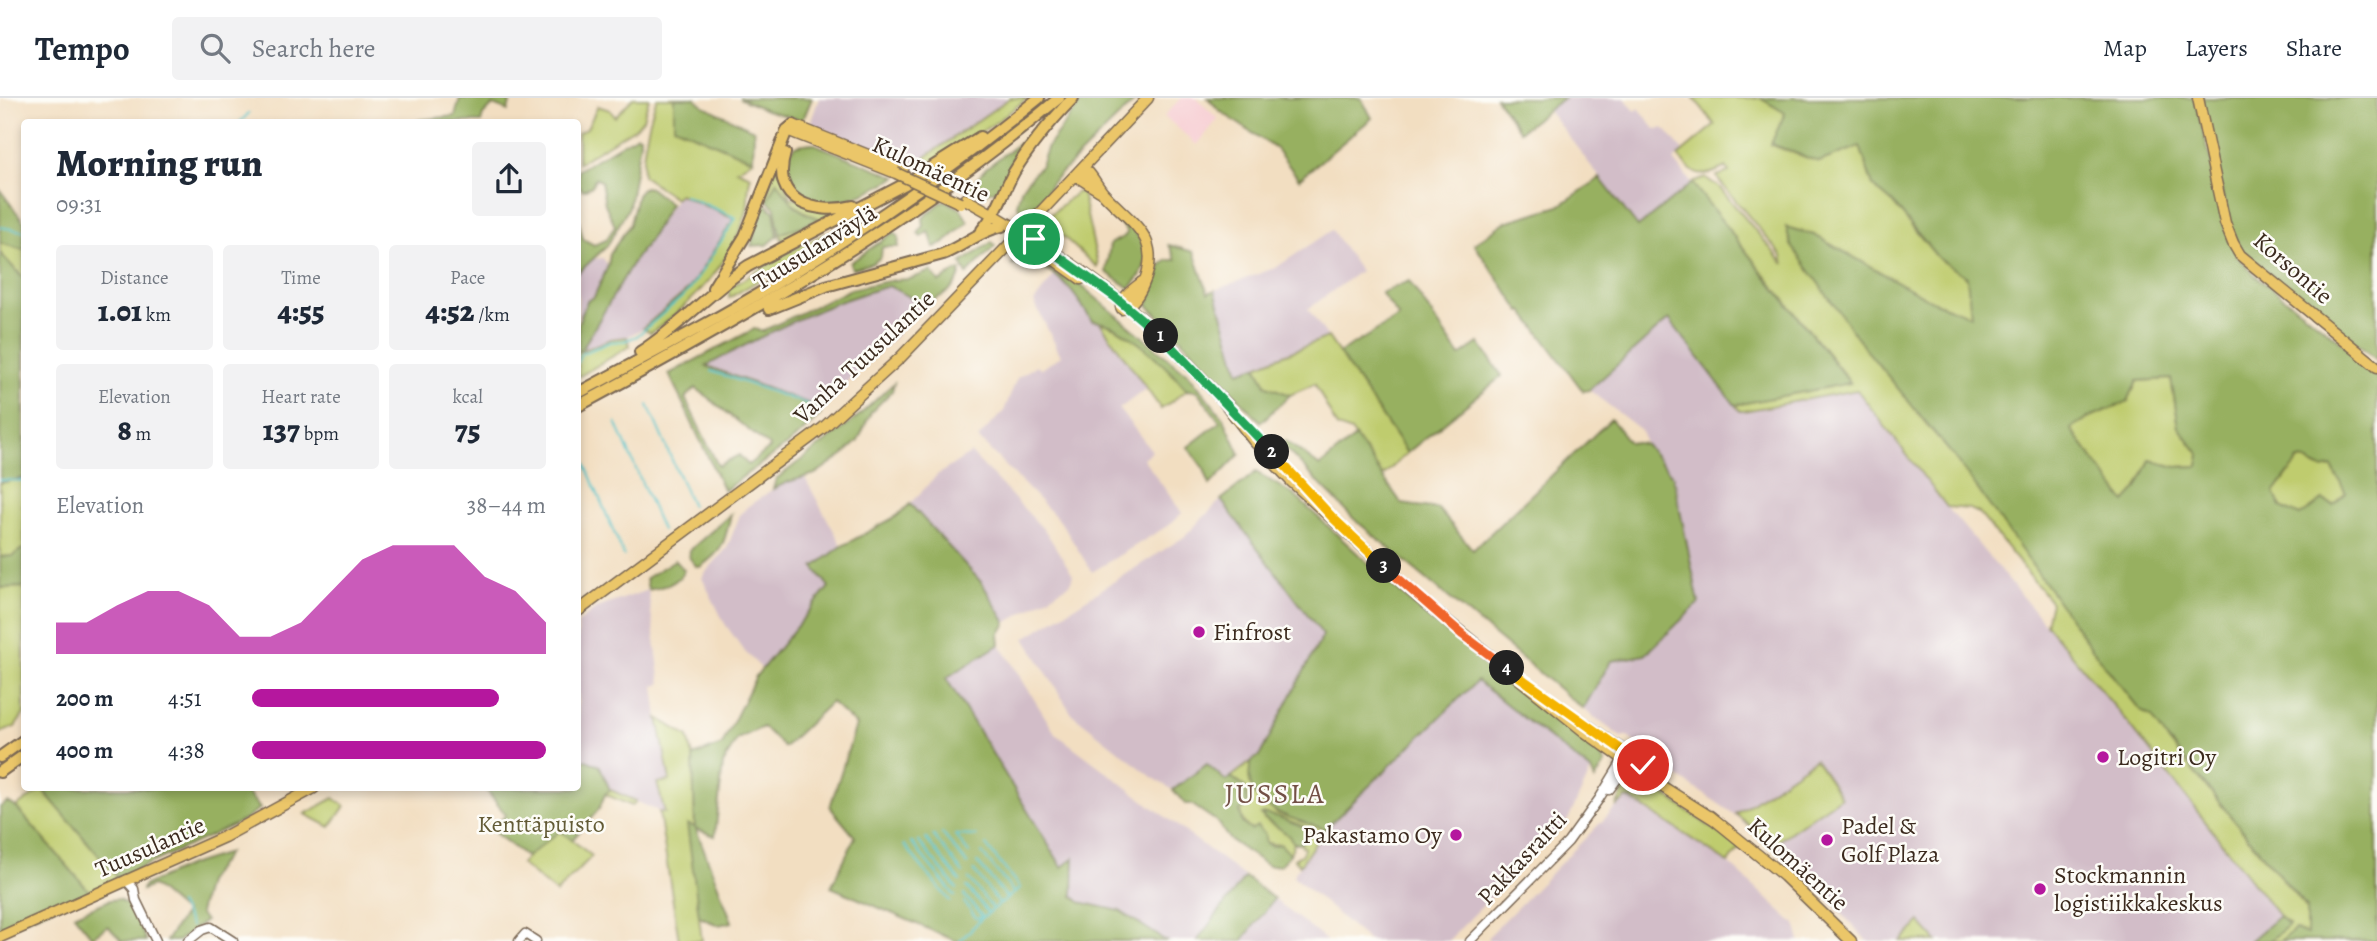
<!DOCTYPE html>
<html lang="en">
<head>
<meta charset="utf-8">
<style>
  :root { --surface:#fff; --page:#f2f2f3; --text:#1f2937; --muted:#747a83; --line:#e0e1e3; --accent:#b5179e }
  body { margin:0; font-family:Alegreya,serif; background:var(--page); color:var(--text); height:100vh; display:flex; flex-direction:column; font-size:26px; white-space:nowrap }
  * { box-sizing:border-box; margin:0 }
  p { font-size:23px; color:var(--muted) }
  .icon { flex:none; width:38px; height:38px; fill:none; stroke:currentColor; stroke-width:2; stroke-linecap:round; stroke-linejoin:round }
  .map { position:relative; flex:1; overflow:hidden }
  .sheet { position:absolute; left:21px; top:21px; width:560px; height:672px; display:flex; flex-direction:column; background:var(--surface); border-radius:7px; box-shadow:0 4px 10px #0003 }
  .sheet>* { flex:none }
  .pin { position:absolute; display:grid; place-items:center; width:60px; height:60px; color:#fff; margin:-30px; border:4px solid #fff; border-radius:50%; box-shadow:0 2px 7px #0007 }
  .km { position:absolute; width:35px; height:35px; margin:-18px; border-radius:50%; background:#222; color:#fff; font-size:19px; line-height:35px; text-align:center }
  .round { display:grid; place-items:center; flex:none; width:74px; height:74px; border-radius:7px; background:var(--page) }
  .head { display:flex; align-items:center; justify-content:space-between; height:119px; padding:0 35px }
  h1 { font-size:38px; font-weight:800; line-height:52px }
  .stats { display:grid; grid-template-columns:repeat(3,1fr); gap:10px; height:119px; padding:7px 35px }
  .stats div { display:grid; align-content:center; border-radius:7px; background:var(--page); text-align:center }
  .stats b { font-size:30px; font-weight:800 }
  .stats small { font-size:19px; font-weight:400 }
  .stats p { font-size:19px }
  .chart { height:196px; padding:14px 35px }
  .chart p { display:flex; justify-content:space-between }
  .chart svg { width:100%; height:126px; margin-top:7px; fill:var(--accent); opacity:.7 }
  ul { padding:0 35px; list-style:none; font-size:23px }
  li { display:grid; grid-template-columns:112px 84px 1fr; align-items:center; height:52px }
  li i { height:18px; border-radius:9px; background:var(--accent) }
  header { display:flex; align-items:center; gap:42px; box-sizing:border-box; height:98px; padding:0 35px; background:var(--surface); border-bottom:2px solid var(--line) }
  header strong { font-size:33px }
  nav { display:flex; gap:38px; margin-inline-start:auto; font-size:24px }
  .search { width:490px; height:63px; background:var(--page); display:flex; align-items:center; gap:18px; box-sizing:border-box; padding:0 24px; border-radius:7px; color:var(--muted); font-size:26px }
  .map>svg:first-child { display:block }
</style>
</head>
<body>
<header>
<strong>Tempo</strong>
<div class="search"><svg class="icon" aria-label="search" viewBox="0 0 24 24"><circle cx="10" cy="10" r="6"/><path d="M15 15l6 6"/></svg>Search here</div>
<nav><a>Map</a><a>Layers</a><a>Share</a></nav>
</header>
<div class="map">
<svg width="2377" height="843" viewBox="0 0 2377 843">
  <rect width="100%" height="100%" fill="#fdfcf7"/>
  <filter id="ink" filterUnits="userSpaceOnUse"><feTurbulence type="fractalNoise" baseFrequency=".0143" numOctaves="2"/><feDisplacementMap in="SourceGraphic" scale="14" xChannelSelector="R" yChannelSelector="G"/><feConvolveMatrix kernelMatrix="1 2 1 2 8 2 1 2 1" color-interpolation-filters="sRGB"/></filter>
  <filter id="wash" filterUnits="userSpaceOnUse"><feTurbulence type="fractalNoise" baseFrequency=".00686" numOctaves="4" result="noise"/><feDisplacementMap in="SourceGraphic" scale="28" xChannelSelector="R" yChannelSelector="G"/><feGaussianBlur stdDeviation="1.57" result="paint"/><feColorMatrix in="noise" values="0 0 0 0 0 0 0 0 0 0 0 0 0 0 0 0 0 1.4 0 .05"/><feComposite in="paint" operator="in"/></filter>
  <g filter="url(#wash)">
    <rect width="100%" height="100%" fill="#f2dec1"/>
    <path fill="#f7cfd4" d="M1181 0H1196L1218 21 1197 47 1164 18Z"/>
    <path fill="#d2bdc8" d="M819 0H1010L914 67 810 26Z
      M1563 0H1625L1635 13 1639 10 1655 31 1664 30 1683 53 1674 62 1692 85 1638 129 1548 12Z
      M678 96 735 121 689 191 643 230 627 239 611 241 584 253 582 251 633 164 648 144Z
      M1332 132 1360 173 1308 211 1328 239 1240 275 1215 192 1277 169Z
      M603 160 608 168 594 199 587 203 578 225V175L593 161Z
      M1054 178 1070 191 1092 223H1099L1147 290 1119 311 1152 353 1143 360 1182 415 1169 427 1092 474 1060 423 978 340 1004 313 1017 280 1037 267 1041 271 1061 258 1034 204Z
      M889 188 923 206 894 240 827 303 813 307 705 269 793 221 850 198Z
      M1669 220 1857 292 1947 409 2128 625 2279 818 2250 843H1867L1811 782 1731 714 1666 671 1627 638 1621 639 1583 611 1611 563 1645 557 1673 378 1645 346 1641 332 1589 292Z
      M971 355 1046 434 1073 477 1070 486 1006 525 982 485 910 406 937 377Z
      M805 380 842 448 814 469 829 489 762 571 745 554 725 526 702 480 705 475 727 450 740 417 747 409 773 391 788 384Z
      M1221 402 1323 537 1260 657 1226 683 1207 666 1173 692 1152 679 1072 616 1025 540 1184 439Z
      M648 492 661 586 654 588 658 620 688 639 693 658 665 716 578 678V525L597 510Z
      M1000 546 1055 635 1245 779 1197 843H1166L1120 813 1080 804 1072 798 1074 761 1062 769 945 580Z
      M1477 583 1591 673 1568 722 1525 765 1515 766 1506 776 1505 785 1448 843H1369L1293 778 1325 731Z
      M1626 699 1728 765 1795 826 1800 843H1490L1487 840Z
      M1274 801 1327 843H1242Z"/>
    <path fill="#bfcc6e" stroke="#7d7b46" stroke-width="2" d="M633 0H649L643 21 636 29 578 65V35L587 30 598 8 610 12 615 19Z
      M657 0H674L675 28 753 62 737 72 751 78C746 91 750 104 746 116 732 164 691 207 651 235L643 230 689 191 734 121 679 96 675 100 643 78C641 57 649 21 657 0Z
      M1010 0H1028L995 25 924 71 914 67Z
      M1694 0H1760L1786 15 1771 47 1819 64 1860 48 1873 88 1893 105 1938 160 1967 179 1972 218 1932 203 1814 137 1787 130 1923 322 1956 361 2000 421 2100 562 2141 613 2152 619 2167 641 2307 811V837L2295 831 2281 843H2269L2289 826 2279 818 2128 625 2046 526 2051 504 1979 415 1970 411 1947 409 1857 292 1744 313H1740L1735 307 1850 284 1692 85 1706 80 1719 89 1784 166 1782 158 1720 84 1717 78 1729 74 1726 69C1701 81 1695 80 1678 58L1715 27Z
      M778 64 790 99 847 112 782 142 780 136 784 133 819 122 790 105 777 83 767 102 764 101Z
      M1077 94 1082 95 1098 167 1097 169C1080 155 1067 140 1049 127L1050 117Z
      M835 131 825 143 729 200V190L792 152Z
      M0 145 24 152V181L0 155Z
      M1099 223C1133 235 1164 264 1187 292L1161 311Z
      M627 239 630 248 578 279V254L611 241Z
      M1328 239 1407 355 1383 378 1352 334 1337 329 1315 286 1290 297 1267 288 1256 268Z
      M2171 281 2179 329 2200 357 2198 368 2176 369 2150 362 2136 392 2125 404 2071 331 2088 320 2128 303 2137 283Z
      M2299 362 2306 363 2321 371 2332 369 2346 395 2333 407 2323 402 2300 419 2281 409 2274 395Z
      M24 380V406L22 407 24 410V450L12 458 0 459V385Z
      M24 489V616L15 629 0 635V490Z
      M658 620 688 639 693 658 695 730 732 824 718 827 699 819 702 843H679L659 714 665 715 657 685 670 683Z
      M1815 661 1841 699 1772 747 1736 716Z
      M1252 663 1250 670 1276 715 1325 731 1300 767 1294 761 1302 756 1304 750 1300 746 1308 739 1266 716 1264 721 1286 732 1294 745 1290 756 1280 746C1264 750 1241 728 1240 713 1240 707 1244 697 1246 691L1231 679Z
      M578 678 636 703 632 708 605 696 599 711 572 742 592 758 556 795 521 766 527 759 491 732 506 717 485 690H578Z
      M1628 683 1655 690 1740 750 1728 765 1631 701 1626 700 1616 709Z
      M43 691 118 780 90 794 16 709Z
      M334 700 345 708 330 729 305 716Z
      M1920 824 1937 843H1901Z"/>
    <path fill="#97b061" stroke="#696d40" stroke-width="2" fill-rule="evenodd" d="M460 0H507L510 5 508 13 493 7 483 17 481 24H416L419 22 455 18Z
      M674 0H695L704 8 754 32 753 62 674 28Z
      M739 0H812L805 17 801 22 766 12Z
      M1084 0H1138L1051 85 1043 101 1024 117 1017 106 1022 89 1041 67 1048 48Z
      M1208 0H1361L1372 20 1299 81 1276 51 1220 13Z
      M1496 0H1564L1520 33Z
      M1760 0H2194L2237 158 2258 180 2337 240 2377 274V843H2281L2295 831 2307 836V810L2167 641 2152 619 2141 613 2100 562 1956 361 1868 254 1791 147 1786 129 1814 137 1932 203 1971 218 1967 179 1938 160 1893 105 1873 88 1860 48 1819 64 1771 46 1785 15ZM2171 281 2179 329 2200 357 2198 368 2176 369 2150 362 2136 392 2125 404 2071 331 2088 320 2128 303 2137 283ZM2298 362 2306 363 2322 371 2332 369 2346 395 2333 407 2323 402 2300 418 2281 409 2274 395Z
      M2201 0H2377V262L2270 177 2237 148 2230 130Z
      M637 37 640 38V44L629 109 607 148 578 175V120L583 141 594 147 606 142 615 128 605 106 601 83 595 80 592 88 583 92 578 87V72Z
      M1022 43 1025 48 1008 75 999 93H990L979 97 968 91 986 70Z
      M812 45 897 79C874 91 845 108 818 103 798 100 773 64 796 48 800 46 807 46 812 45Z
      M1600 80 1638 129 1692 85 1850 285 1735 307 1669 221 1589 292 1583 293 1523 213 1521 214 1474 146 1505 124 1559 108Z
      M777 82C790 104 796 113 821 121L780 136 775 110 767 102Z
      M644 89 650 90 670 106 648 144 633 164 582 251 578 254V225L587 203 594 199 608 168 610 156 630 126 637 97Z
      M0 92 24 124V152L0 145Z
      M944 102 961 111 968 124 943 146 934 149 929 133 921 139 918 136 924 128 923 120Z
      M765 105 774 114 778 138 767 147 751 148 760 116Z
      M1123 120C1146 144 1157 163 1130 190L1106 174 1110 146 1125 138 1127 134 1118 123Z
      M894 134 899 139 898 149H882L881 159 873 165 852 171 850 165Z
      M992 144 995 148 967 176 961 165Z
      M1169 147 1194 154 1208 195 1215 192 1239 274 1256 268 1267 288 1290 297 1261 324 1148 207 1161 167 1168 162H1176Z
      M1023 153 1042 159 1051 173 1083 189 1181 271 1187 274 1224 321 1240 356 1210 387 1204 371 1188 349 1220 324 1197 293 1187 292C1167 269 1124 224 1092 223 1079 203 1065 178 1040 170 1032 167 1021 167 1012 166Z
      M0 155 24 181V380L0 385Z
      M961 172C958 192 940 200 923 206L889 188C823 205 766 236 706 268L813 307 821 316C793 347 756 367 724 393L669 276 754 231 763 233 851 191 894 182 910 181 931 173 939 184C948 180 952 173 961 172ZM696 290 770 349V350L748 367 739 357 718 368 685 300Z
      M1409 183 1460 258 1479 245 1502 278 1407 355 1339 255 1399 219 1381 195Z
      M894 285 892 293 871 314 858 343 843 357 815 376 788 384 773 391 776 381 853 323Z
      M1611 321 1629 344 1645 346 1673 378 1699 505 1645 557 1611 563 1583 611 1354 421 1280 345 1286 343 1320 368 1355 339 1402 406 1438 411 1473 452Z
      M1256 374 1294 397 1429 521 1593 646 1605 665 1595 682 1591 673 1477 583 1325 731C1294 721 1236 709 1252 663L1260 657 1323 537 1221 402Z
      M910 406 982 485 1006 525 999 537 1000 546 946 580 1062 769 1074 760 1073 798 1080 804 1120 813 1166 843H956L831 789 855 739 830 709 856 627 831 604 784 649 763 629 737 641 723 666 715 738 696 731 732 824 718 827 699 818 687 726 695 729 693 658 722 647 756 578 829 489 814 469 842 448 897 418Z
      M731 416C724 445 725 451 700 469L696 468 689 459 690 452Z
      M24 450V489L0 490V459L12 458Z
      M675 462 684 472C679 486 662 489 648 492L646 480Z
      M586 662 600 668 610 692 605 696 599 711 572 742 560 733 527 759 491 732 506 717 485 690H578V667L581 663Z
      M1207 666 1226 683 1231 679 1246 690 1248 709 1240 713 1242 725 1251 732 1257 728 1265 737V745L1272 748 1280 746 1290 756 1280 767 1268 768 1230 742 1216 723 1191 706H1185L1173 692Z
      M41 690H243L260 710 245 722 118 780Z
      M8 704 16 709 90 794 0 832V709Z
      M1266 716 1279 719 1312 732 1300 746 1294 745C1282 727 1272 730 1261 717Z
      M228 755 207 784 199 815 205 823 178 843H166L185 815 156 790 152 788 142 792 143 788 190 767Z
      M1245 779 1274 801 1242 843H1197Z
      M119 801 132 810 146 843H122L108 828 92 839 74 817 110 802Z
      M2279 818 2289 827 2269 843H2250Z"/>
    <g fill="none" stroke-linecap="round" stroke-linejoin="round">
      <path stroke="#54c2c8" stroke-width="2" d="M240 24 249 15
        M0 129 23 133
        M578 264 581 256 610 244 624 243 637 238 689 193 736 120 684 97
        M711 273 813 308
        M648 307 692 408
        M616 324 662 432
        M578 349 624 458
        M0 382 24 383
        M942 735 967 766
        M933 737 963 775
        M926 741 960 783
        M918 743 957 791
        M911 744 955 798
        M904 747 950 803
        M969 755 955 737 977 738
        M982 755 1014 795
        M977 764 1007 800
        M974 773 999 805
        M969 781 992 810
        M967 789 988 815
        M964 797 982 818
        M964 804 976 820 982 819
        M179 806 191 828
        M960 843 981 821 1020 790 986 747"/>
    </g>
  </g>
  <g filter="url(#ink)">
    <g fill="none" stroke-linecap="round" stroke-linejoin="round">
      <g stroke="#7b6957" stroke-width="11">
        <path id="minor" d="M1609 692 1633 660
          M126 782 134 791 136 802 156 843
          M188 843 202 832 211 829 233 843
          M519 843 525 836 536 843
          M1470 843 1568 744 1599 701 1627 655"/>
      </g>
      <g stroke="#7b6957" stroke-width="13">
        <path id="major" d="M2198 0 2225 125 2233 145 2240 157 2377 269
          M793 27 903 71
          M787 32 896 75
          M1079 73 1088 74C1094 81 1098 89 1104 96 1132 126 1164 140 1143 187 1139 196 1133 207 1122 211
          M1079 73 1081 81 1100 93
          M965 101C1035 139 1102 183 1160 237 1183 259 1204 284 1228 307
          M1034 121 1148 0
          M1053 161 1081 181
          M1121 209C1122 198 1134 191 1142 184
          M1224 304 1253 342 1292 384 1420 501 1585 634 1666 691 1715 722
          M578 513 823 330 900 260 1009 147
          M1587 627 1620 650
          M1710 718 1784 778 1851 843
          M0 839 224 739 314 690"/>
      </g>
      <g stroke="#7b6957" stroke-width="14">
        <path id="highway" d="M785 55C770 104 815 117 853 108
          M982 132C997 115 1003 94 1014 74 1030 47 1051 23 1073 0
          M713 190 745 138 787 32 793 27
          M769 211 826 188 943 156C963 148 981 132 1002 128
          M640 254C679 229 710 194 748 168L905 86 980 39
          M578 295C651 256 726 217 796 173 881 120 961 63 1039 0
          M578 308C747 217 911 125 1059 0
          M0 659 24 642
          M0 674 24 657"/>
      </g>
      <use href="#minor" stroke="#fff" stroke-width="8"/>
      <use href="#major" stroke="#ebc669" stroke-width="10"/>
      <use href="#highway" stroke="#ebc669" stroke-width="10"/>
      <g stroke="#7b6957" stroke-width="13" stroke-linecap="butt">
        <path id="major-bridge" d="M896 75 960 105
          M1009 147 1034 121"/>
      </g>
      <use href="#major-bridge" stroke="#ebc669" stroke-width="10"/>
    </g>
  </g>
  <g fill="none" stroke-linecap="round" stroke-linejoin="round" filter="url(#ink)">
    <g stroke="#fff" stroke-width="14">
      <path id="split-1" d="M1034 141 1115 199 1161 238"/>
    </g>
    <g stroke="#fff" stroke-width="14">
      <path id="split-2" d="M1161 238 1272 354"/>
    </g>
    <g stroke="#fff" stroke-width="14">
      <path id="split-3" d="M1272 354 1333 420 1384 468"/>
    </g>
    <g stroke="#fff" stroke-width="14">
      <path id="split-4" d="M1384 468 1463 537 1507 570"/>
    </g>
    <g stroke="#fff" stroke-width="14">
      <path id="split-5" d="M1507 570 1643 667"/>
    </g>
    <use href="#split-1" stroke="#22a559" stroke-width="9"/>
    <use href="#split-2" stroke="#22a559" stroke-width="9"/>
    <use href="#split-3" stroke="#f5b400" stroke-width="9"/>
    <use href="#split-4" stroke="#f0652b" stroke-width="9"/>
    <use href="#split-5" stroke="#f5b400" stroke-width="9"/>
  </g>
  <g fill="#b5179e" stroke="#fdfcf7" stroke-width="2.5">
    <circle cx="1199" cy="534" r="7"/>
    <circle cx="2103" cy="659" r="7"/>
    <circle cx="1456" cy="737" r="7"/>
    <circle cx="1827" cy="742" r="7"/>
    <circle cx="2040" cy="791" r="7"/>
  </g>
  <g text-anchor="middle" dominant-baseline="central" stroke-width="5" stroke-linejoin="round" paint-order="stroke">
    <g font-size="24" fill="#3b2a1e" stroke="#fdfcf7">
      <text transform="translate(931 71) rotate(25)">Kulomäentie</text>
      <text transform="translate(815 149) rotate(-32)">Tuusulanväylä</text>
      <text transform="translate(2293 170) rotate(41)">Korsontie</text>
      <text transform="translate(864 259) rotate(-43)">Vanha Tuusulantie</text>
      <text transform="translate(150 749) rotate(-24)">Tuusulantie</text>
      <text transform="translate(1522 760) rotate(-47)">Pakkasraitti</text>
      <text transform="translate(1798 766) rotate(42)">Kulomäentie</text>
    </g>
    <g font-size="24" fill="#3b2a1e" stroke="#fdfcf7" text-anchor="start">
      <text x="1213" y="534">Finfrost</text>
      <text x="2117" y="659">Logitri Oy</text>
      <text x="1841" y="728">Padel &amp;<tspan x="1841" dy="28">Golf Plaza</tspan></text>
      <text x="1442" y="737" text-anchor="end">Pakastamo Oy</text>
      <text x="2054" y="777">Stockmannin<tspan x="2054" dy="28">logistiikkakeskus</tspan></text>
    </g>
    <g font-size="24" fill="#635b36" stroke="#fdfcf7">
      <text x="541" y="726">Kenttäpuisto</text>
    </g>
    <g font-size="28" letter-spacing="2" fill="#735046" stroke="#fdfcf7">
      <text x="1275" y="696">JUSSLA</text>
    </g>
  </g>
</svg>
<div class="pin" style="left:1034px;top:141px;background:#1e9e55"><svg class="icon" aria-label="arrive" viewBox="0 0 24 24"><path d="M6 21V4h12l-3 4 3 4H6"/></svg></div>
<div class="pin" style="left:1643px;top:667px;background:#d93025"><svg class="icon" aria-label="check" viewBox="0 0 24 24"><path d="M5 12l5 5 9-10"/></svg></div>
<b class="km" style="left:1161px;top:238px">1</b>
<b class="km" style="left:1272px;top:354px">2</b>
<b class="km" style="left:1384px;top:468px">3</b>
<b class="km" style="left:1507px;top:570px">4</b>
<section class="sheet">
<div class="head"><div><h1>Morning run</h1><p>09:31</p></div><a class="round"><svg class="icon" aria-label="share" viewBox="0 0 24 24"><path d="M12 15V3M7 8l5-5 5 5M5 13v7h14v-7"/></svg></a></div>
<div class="stats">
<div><p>Distance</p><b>1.01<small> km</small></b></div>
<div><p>Time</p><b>4:55</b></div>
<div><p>Pace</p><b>4:52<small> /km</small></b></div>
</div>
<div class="stats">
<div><p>Elevation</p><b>8<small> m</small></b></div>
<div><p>Heart rate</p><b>137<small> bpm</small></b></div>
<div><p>kcal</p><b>75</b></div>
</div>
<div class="chart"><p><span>Elevation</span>38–44 m</p>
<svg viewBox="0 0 160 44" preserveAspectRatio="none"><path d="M0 44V33L10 33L20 27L30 22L40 22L50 27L60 38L70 38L80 33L90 22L100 11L110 6L120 6L130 6L140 17L150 22L160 33V44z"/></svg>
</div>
<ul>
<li><b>200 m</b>4:51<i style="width:84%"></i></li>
<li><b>400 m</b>4:38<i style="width:100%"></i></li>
</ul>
</section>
</div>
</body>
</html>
